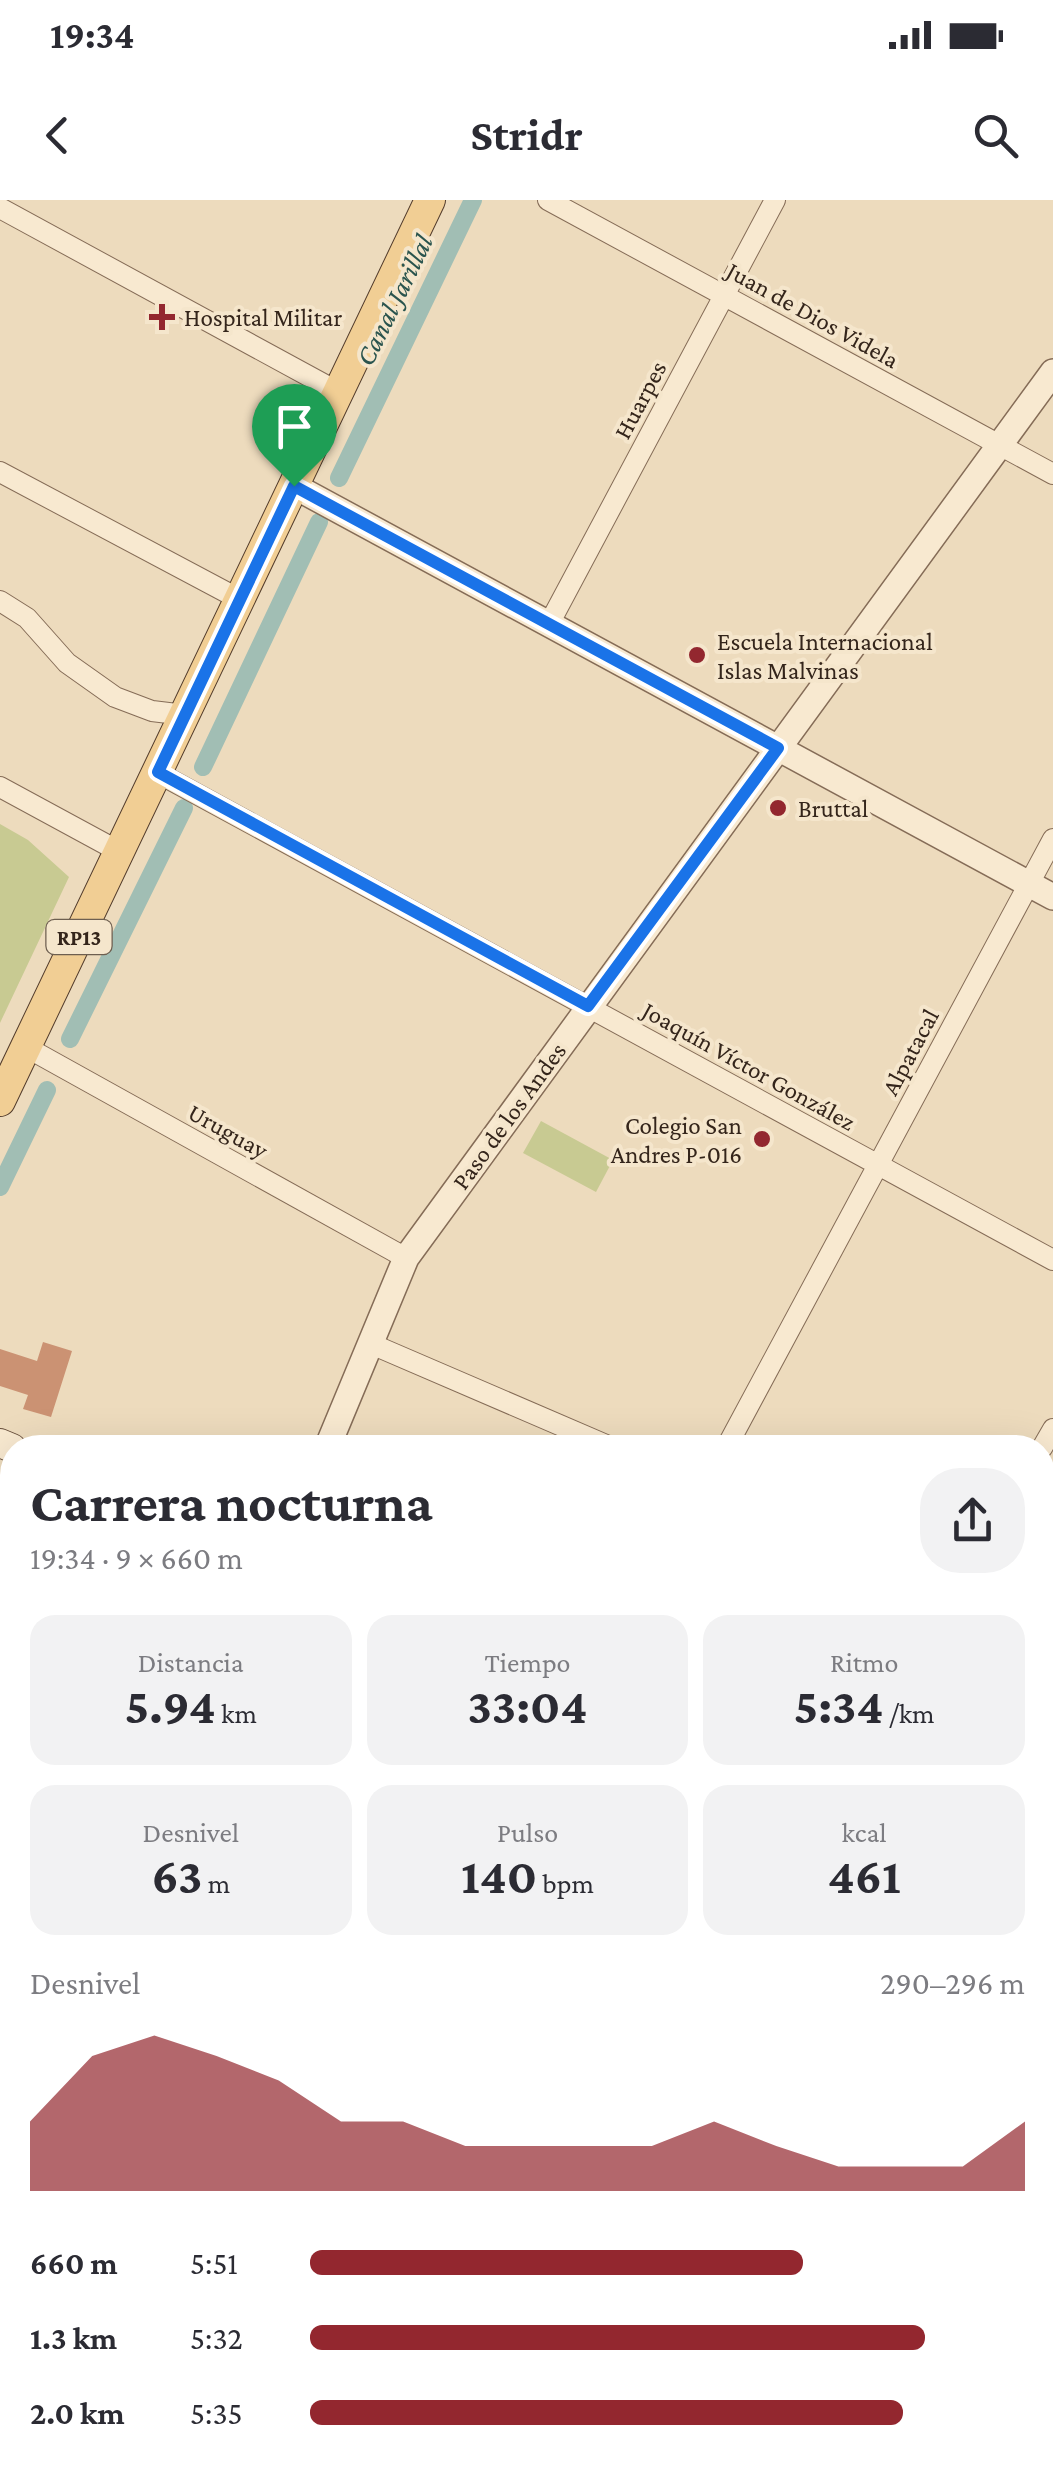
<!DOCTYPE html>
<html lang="es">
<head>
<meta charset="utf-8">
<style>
  :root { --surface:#fff; --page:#f2f2f3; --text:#2b2b33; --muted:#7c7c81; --accent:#93272f }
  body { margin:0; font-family:"Crimson Pro",serif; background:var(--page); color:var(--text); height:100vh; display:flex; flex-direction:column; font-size:38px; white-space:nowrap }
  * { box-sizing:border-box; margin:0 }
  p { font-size:32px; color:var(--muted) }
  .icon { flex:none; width:55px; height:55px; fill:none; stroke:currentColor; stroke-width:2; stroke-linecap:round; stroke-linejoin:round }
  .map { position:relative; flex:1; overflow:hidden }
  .panel { position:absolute; left:0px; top:1235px; width:1055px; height:1038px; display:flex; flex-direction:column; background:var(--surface); border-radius:40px 40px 0 0; box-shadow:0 10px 40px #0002 }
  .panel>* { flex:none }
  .pin { position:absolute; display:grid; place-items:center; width:85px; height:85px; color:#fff; margin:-102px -42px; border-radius:50% 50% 50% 0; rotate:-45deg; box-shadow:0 0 10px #0007 }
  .pin .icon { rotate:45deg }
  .round { display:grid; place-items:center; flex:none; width:105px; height:105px; border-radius:40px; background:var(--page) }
  .summary { display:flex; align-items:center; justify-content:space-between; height:170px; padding:0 30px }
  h1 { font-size:55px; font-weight:700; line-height:75px }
  .stats { display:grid; grid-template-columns:repeat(3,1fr); gap:15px; height:170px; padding:10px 30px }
  .stats div { display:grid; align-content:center; border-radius:25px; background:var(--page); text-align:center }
  .stats b { font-size:50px; font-weight:700 }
  .stats small { font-size:28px; font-weight:400 }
  .stats p { font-size:28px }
  .chart { height:280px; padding:20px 30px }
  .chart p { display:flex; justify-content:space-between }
  .chart svg { width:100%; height:180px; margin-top:10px; fill:var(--accent); opacity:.7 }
  ul { padding:0 30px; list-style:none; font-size:32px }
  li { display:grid; grid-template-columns:160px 120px 1fr; align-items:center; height:75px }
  li i { height:25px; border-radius:12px; background:var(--accent) }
  .status { display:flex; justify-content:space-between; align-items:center; height:70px; padding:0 50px; background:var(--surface); direction:ltr }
  .status svg { height:28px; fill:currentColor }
  header { display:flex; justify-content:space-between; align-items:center; height:130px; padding:0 30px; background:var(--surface); font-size:45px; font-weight:700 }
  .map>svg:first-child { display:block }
</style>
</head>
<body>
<div class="status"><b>19:34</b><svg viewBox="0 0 49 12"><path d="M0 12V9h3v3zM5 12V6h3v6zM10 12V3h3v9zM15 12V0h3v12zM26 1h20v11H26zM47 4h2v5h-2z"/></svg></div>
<header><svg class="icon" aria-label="back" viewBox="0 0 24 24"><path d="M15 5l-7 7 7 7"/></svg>Stridr<svg class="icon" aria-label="search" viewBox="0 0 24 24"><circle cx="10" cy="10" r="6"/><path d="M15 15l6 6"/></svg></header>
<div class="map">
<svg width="1053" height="2272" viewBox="0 0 1053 2272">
  <rect width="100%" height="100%" fill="#eddbbd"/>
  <path fill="#c8ca92" d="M0 624 28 640 69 677 0 823Z
    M541 921 613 960 596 992 523 953Z"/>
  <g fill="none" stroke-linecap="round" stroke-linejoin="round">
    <path stroke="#a1beb4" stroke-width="18" d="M339 278 473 0
      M203 567 319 322
      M70 839 184 608
      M0 987 47 890"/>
  </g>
  <path fill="#cb9273" d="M43 1142 72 1151 51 1217 23 1209 28 1195 0 1186V1149L37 1161Z"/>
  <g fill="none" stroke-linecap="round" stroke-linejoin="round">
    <g stroke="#856c57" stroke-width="22">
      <path id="minor" d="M548 0 1053 274
        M0 8 338 192
        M0 272 239 399
        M0 401 27 418 67 463 115 497 152 511 185 515
        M549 424 775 0
        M158 573 1053 1060
        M0 587 120 652
        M26 847 406 1058
        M369 1143 613 1248
        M726 1248 1053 639
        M1042 1248 1053 1229
        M0 1567 12 1574
        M0 1915 12 1922
        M1042 2033 1053 2014
        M1042 2133 1053 2139
        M638 2260 661 2272
        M484 2272 490 2260
        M915 2272 921 2260"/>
    </g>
    <g stroke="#856c57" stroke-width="28">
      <path id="tertiary" d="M294 286 1053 697
        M327 1248 406 1058 1053 172
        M0 2133 12 2100"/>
    </g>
    <g stroke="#664d3a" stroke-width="30">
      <path id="secondary" d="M0 1243 12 1248
        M1042 1601 1053 1605"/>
    </g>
    <g stroke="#523b2b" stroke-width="32">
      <path id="primary" d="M0 901 430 0"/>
    </g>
    <use href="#minor" stroke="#f8e9d0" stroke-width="20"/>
    <use href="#tertiary" stroke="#f8e9d0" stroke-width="25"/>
    <use href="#secondary" stroke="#f8e9d0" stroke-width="28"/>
    <use href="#primary" stroke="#f1ce94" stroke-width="30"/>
  </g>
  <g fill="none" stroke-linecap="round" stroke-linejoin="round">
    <g stroke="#fff" stroke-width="20">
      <path id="route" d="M294 286 778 548 588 806 158 572Z"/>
    </g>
    <use href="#route" stroke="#1a73e8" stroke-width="12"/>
  </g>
  <g fill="#93272f" stroke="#f5e6cc" stroke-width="4">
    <path d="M157 102h10v10h10v10h-10v10h-10v-10h-10v-10h10z"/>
    <circle cx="697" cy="455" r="10"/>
    <circle cx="778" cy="608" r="10"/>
    <circle cx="762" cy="939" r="10"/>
  </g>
  <g text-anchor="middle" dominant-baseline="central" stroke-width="8" stroke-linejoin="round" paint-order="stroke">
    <rect fill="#f5e6cc" stroke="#6e5f50" stroke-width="2.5" x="46.5" y="720" width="65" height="34" rx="8"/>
    <g font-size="22" font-weight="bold" fill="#34251b">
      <text x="79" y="737">RP13</text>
    </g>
    <g font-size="25" fill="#34251b" stroke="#f5e6cc">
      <text transform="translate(813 115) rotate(29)">Juan de Dios Videla</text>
      <text transform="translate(640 200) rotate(-62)">Huarpes</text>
      <text transform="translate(910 852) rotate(-62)">Alpatacal</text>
      <text transform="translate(749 866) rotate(29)">Joaquín Víctor González</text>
      <text transform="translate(509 916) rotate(-54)">Paso de los Andes</text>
      <text transform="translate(228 931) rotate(29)">Uruguay</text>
    </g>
    <g font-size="25" fill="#34251b" stroke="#f5e6cc" text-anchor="start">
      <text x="184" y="117">Hospital Militar</text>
      <text x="717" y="441">Escuela Internacional<tspan x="717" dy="29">Islas Malvinas</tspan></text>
      <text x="798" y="608">Bruttal</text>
      <text x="742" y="925" text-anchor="end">Colegio San<tspan x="742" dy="29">Andres P-016</tspan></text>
    </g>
    <g font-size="28" font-style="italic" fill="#2a544e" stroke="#f5e6cc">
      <text transform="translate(394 100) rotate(-64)">Canal Jarillal</text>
    </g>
  </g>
</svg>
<div class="pin" style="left:294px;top:286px;background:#1e9e55"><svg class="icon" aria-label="arrive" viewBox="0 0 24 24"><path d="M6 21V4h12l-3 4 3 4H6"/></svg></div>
<section class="panel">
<div class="summary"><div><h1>Carrera nocturna</h1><p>19:34 · 9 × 660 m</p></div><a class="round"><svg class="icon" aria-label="share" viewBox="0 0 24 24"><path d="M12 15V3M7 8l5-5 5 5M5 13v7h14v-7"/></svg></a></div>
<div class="stats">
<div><p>Distancia</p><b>5.94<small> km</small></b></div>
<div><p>Tiempo</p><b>33:04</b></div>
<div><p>Ritmo</p><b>5:34<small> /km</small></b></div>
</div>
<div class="stats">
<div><p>Desnivel</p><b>63<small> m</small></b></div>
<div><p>Pulso</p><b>140<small> bpm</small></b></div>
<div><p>kcal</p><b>461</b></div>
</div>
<div class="chart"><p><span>Desnivel</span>290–296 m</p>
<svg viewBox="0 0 160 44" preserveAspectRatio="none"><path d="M0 44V27L10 11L20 6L30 11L40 17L50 27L60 27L70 33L80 33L90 33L100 33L110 27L120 33L130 38L140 38L150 38L160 27V44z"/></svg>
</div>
<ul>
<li><b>660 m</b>5:51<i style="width:69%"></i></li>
<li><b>1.3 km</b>5:32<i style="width:86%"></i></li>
<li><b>2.0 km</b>5:35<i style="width:83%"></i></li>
</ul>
</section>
</div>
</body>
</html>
